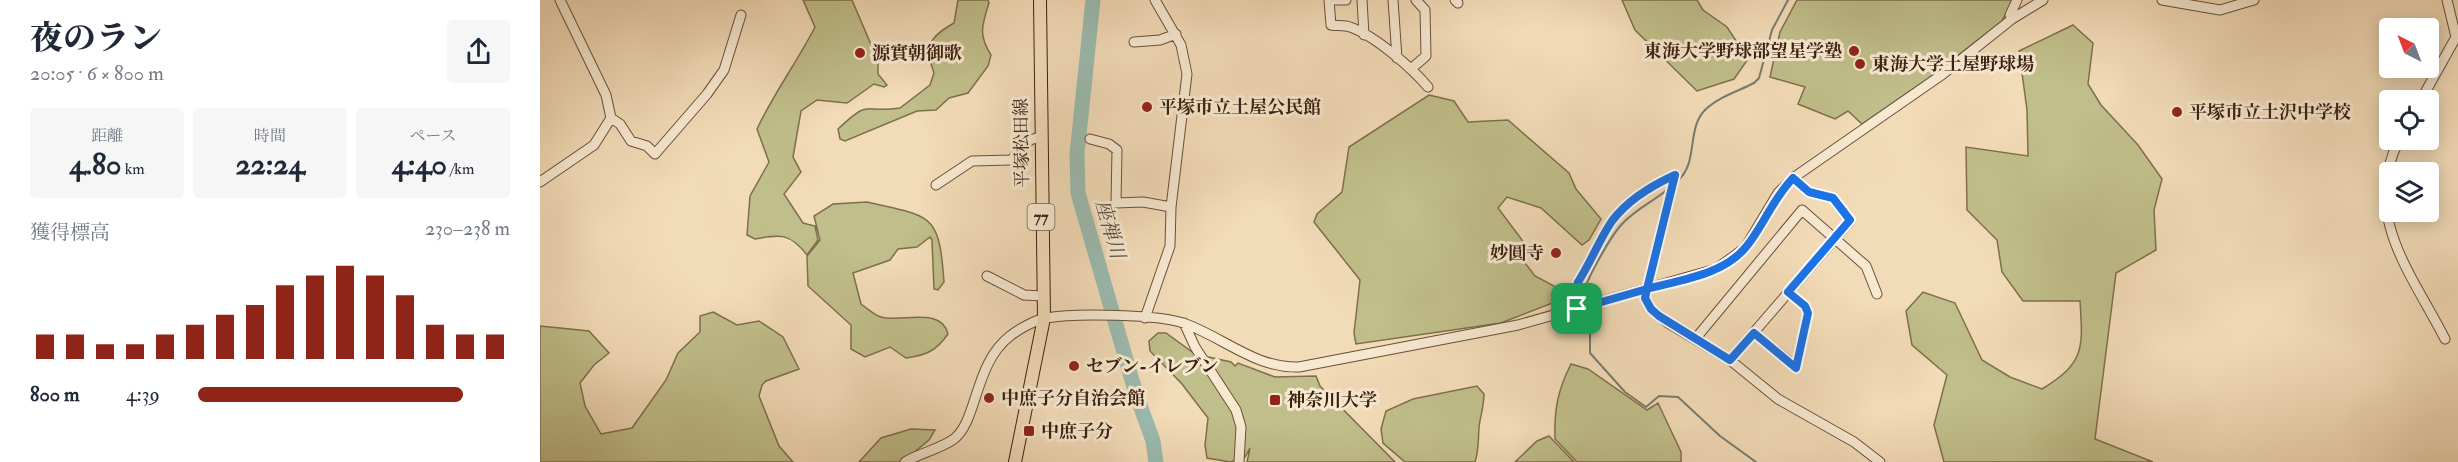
<!DOCTYPE html>
<html lang="ja">
<head>
<meta charset="utf-8">
<style>
  :root { --surface:#fff; --page:#f6f6f7; --text:#1f2937; --muted:#747a83; --accent:#8f2418 }
  body { margin:0; font-family:"IM FELL Double Pica","Noto Serif JP",serif; background:var(--page); color:var(--text); height:100vh; display:flex; flex-direction:column; font-size:22px; white-space:nowrap }
  * { box-sizing:border-box; margin:0 }
  p { font-size:20px; color:var(--muted) }
  .icon { flex:none; width:33px; height:33px; fill:none; stroke:currentColor; stroke-width:2; stroke-linecap:round; stroke-linejoin:round }
  .map { position:relative; flex:1; overflow:hidden }
  .sheet { display:flex; flex-direction:column; background:var(--surface); width:540px }
  .sheet>* { flex:none }
  .needle { width:39px; rotate:318deg }
  .fabs { position:absolute; left:1839px; top:18px; display:grid; gap:12px }
  .fabs a { display:grid; place-items:center; width:60px; height:60px; border-radius:6px; background:var(--surface); box-shadow:0 3px 15px #0003; font-size:30px }
  .pin { position:absolute; display:grid; place-items:center; width:51px; height:51px; color:#fff; margin:-26px; border-radius:12px; box-shadow:0 3px 9px #0006 }
  .round { display:grid; place-items:center; flex:none; width:63px; height:63px; border-radius:6px; background:var(--page) }
  .head { display:flex; align-items:center; justify-content:space-between; height:102px; padding:0 30px }
  h1 { font-size:33px; font-weight:800; line-height:45px }
  .stats { display:grid; grid-template-columns:repeat(3,1fr); gap:9px; height:102px; padding:6px 30px }
  .stats div { display:grid; align-content:center; border-radius:6px; background:var(--page); text-align:center }
  .stats b { font-size:30px; font-weight:800 }
  .stats small { font-size:16px; font-weight:400 }
  .stats p { font-size:16px }
  .chart { height:168px; padding:12px 30px }
  .chart p { display:flex; justify-content:space-between }
  .chart svg { width:100%; height:108px; margin-top:6px; stroke:var(--accent); stroke-width:6 }
  ul { padding:0 30px; list-style:none; font-size:20px }
  li { display:grid; grid-template-columns:96px 72px 1fr; align-items:center; height:45px }
  li i { height:15px; border-radius:8px; background:var(--accent) }
  main { display:flex; flex:1; min-height:0 }
  .map>svg:first-child { display:block }
</style>
</head>
<body>
<main>
<section class="sheet">
<div class="head"><div><h1>夜のラン</h1><p>20:05 · 6 × 800 m</p></div><a class="round"><svg class="icon" aria-label="share" viewBox="0 0 24 24"><path d="M12 15V3M7 8l5-5 5 5M5 13v7h14v-7"/></svg></a></div>
<div class="stats">
<div><p>距離</p><b>4.80<small> km</small></b></div>
<div><p>時間</p><b>22:24</b></div>
<div><p>ペース</p><b>4:40<small> /km</small></b></div>
</div>
<div class="chart"><p><span>獲得標高</span>230–238 m</p>
<svg viewBox="0 0 160 44" preserveAspectRatio="none"><path d="M5 44V34M15 44V34M25 44V38M35 44V38M45 44V34M55 44V30M65 44V26M75 44V22M85 44V14M95 44V10M105 44V6M115 44V10M125 44V18M135 44V30M145 44V34M155 44V34"/></svg>
</div>
<ul>
<li><b>800 m</b>4:39<i style="width:85%"></i></li>
</ul>
</section>
<div class="map">
<svg width="1918" height="462" viewBox="0 0 1918 462">
  <rect width="100%" height="100%" fill="#f2dbb7"/>
  <filter id="stains"><feTurbulence type="fractalNoise" baseFrequency=".00333" numOctaves="4"/><feColorMatrix values="0 0 0 0 .2 0 0 0 0 .09 0 0 0 0 .02 0 0 0 .5 -.17"/></filter>
  <radialGradient id="worn" r=".72"><stop offset=".6" stop-color="#630" stop-opacity="0"/><stop offset="1" stop-color="#630" stop-opacity=".3"/></radialGradient>
  <path fill="#c0be8a" stroke="#7e6f4e" stroke-width="1.5" d="M263 0H312L338 61V74L347 85 344 87 334 84 307 103 277 100 261 111 253 157 261 172 244 194 263 223 275 226 278 240 267 255C250 233 240 234 215 239L207 235 210 196 229 162 217 129C234 93 257 62 275 27Z
    M418 0H448L449 3C442 25 438 35 451 55L448 66 428 93 409 98 396 110 377 111 305 141 300 139 298 129C332 97 322 114 360 108L390 85 394 73C384 46 389 37 414 23Z
    M1082 0H1157L1163 10 1187 27 1208 59 1194 79 1157 91 1095 30Z
    M1257 0H1473L1462 21 1393 75 1322 124 1308 111 1295 119 1258 104 1265 87 1230 77 1240 32Z
    M1533 25 1553 43 1548 84 1561 105 1598 145 1622 179 1614 210 1616 250 1576 273 1555 439 1613 462H1404L1394 425 1407 375 1372 345 1366 311 1383 292 1415 303 1442 360 1470 377 1502 389C1545 363 1543 348 1540 301H1483L1462 272 1457 240 1427 210 1426 147 1488 156 1487 110 1479 51Z
    M889 95 914 101 928 122 968 120 1029 173 1036 189 1061 219 1049 240 1042 245 1001 208 967 197 958 208 988 248 982 259 995 276 1014 286 1018 294 1015 302 961 323 816 344 814 333 820 280 774 222 777 214 802 192 809 147Z
    M327 202C392 217 399 212 404 282L398 290 394 289 392 240 390 237 377 247 358 249 350 260 313 273 321 304C327 308 334 315 341 317 360 323 402 306 408 334 396 351 387 355 366 358L350 347 325 357 311 349V325L268 286 267 256 280 240 274 216 293 204Z
    M173 312 197 325 219 321 243 337 259 369 226 381 222 385 219 396 239 446 253 462H0V326L49 331 69 353 54 365 40 383 45 406 61 434 92 428 126 380 138 353 160 332V316Z
    M618 333H626L655 354 691 362 695 366 698 363 735 377 776 376 780 386 855 462H707L710 448 705 457 690 462 667 458 665 445 668 418 642 384 610 351 609 341Z
    M1031 364 1048 369 1107 410 1118 403 1141 452V462H1037L1015 439C1014 410 1018 389 1031 364Z
    M937 386 944 394C944 407 940 416 939 428 938 440 939 450 935 462H865L843 443 841 429 846 411 873 399Z
    M371 429 395 430 389 440 362 462H319L341 438Z
    M1009 436 1034 462H975L997 441Z"/>
  <g fill="none" stroke-linecap="round" stroke-linejoin="round">
    <path stroke="#757d70" stroke-width="2" d="M1137 181C1159 164 1146 129 1165 110 1178 97 1199 91 1214 83L1219 78 1232 30 1248 0
      M1042 305C1038 291 1072 234 1083 223 1096 209 1114 201 1128 189
      M1044 310 1050 334V353L1085 392 1106 407 1119 396 1138 397 1180 436 1216 462"/>
    <path stroke="#9bbbb0" stroke-width="15" d="M553 0 537 154 538 193 596 394 613 441 616 462"/>
    <g stroke="#694f3a" stroke-width="11">
      <path id="minor" d="M789 0 791 25C797 26 805 25 810 27 834 35 872 68 888 87
        M794 0H806
        M822 0 824 35
        M853 0 857 58
        M915 0 918 3
        M1622 0 1680 10 1714 0
        M1472 19 1470 15 1477 0
        M594 42 620 40 636 34
        M872 68 886 56 885 10 876 0
        M1881 100 1916 37 1907 0
        M71 118 80 124 91 141 107 146 115 154 167 94 184 70 201 15
        M550 139 569 144 577 150 576 203 603 202 631 207
        M1859 140C1821 215 1872 274 1905 339
        M1135 175 1105 298 1111 309 1128 323 1190 360 1238 399 1314 442 1340 462
        M0 182 54 145 71 118 66 95 20 0
        M396 185 432 161 471 160 490 140 500 137
        M447 276 484 295 503 296
        M1037 309 1035 291 1038 282C1051 262 1059 240 1072 221 1086 201 1113 185 1135 175
        M605 318 630 246 631 207 647 74 641 45 615 0
        M644 323 655 347 696 410 701 427 699 462
        M1214 333 1256 367 1268 313 1265 306 1248 292
        M1156 338 1262 210 1326 266 1337 294
        M1190 360 1310 221 1293 198 1269 192 1253 178
        M365 462C380 453 400 449 414 439 438 420 434 364 470 336 479 329 495 320 506 318 534 313 621 314 646 324 686 339 715 368 759 367L978 325 1176 269 1205 248 1238 193 1253 178 1403 74 1472 19 1503 0"/>
    </g>
    <g stroke="#3b2011" stroke-width="14">
      <path id="major" d="M475 462 504 318 500 0"/>
    </g>
    <use href="#minor" stroke="#f7e8d0" stroke-width="9"/>
    <use href="#major" stroke="#f2dbb7" stroke-width="12"/>
  </g>
  <g fill="none" stroke-linecap="round" stroke-linejoin="round">
    <g stroke="#fff" stroke-width="12">
      <path id="route" d="M1037 309 1107 289 1105 298 1111 309 1119 316 1190 360 1214 333 1256 368 1268 313 1265 306 1248 292 1310 220 1293 198 1269 192 1253 178C1232 200 1224 225 1206 247 1183 275 1140 280 1107 289L1135 175C1113 185 1087 201 1072 221 1059 240 1051 262 1038 282L1035 291 1037 309"/>
    </g>
    <use href="#route" stroke="#1a73e8" stroke-width="8"/>
  </g>
  <g fill="#8f2418" stroke="#f7e8d0" stroke-width="2">
    <circle cx="1314" cy="51" r="6"/>
    <circle cx="320" cy="53" r="6"/>
    <circle cx="1320" cy="64" r="6"/>
    <circle cx="607" cy="107" r="6"/>
    <circle cx="1637" cy="112" r="6"/>
    <circle cx="1016" cy="253" r="6"/>
    <circle cx="534" cy="366" r="6"/>
    <circle cx="449" cy="398" r="6"/>
    <rect x="729" y="394" width="12" height="12" rx="3"/>
    <rect x="483" y="425" width="12" height="12" rx="3"/>
  </g>
  <g text-anchor="middle" dominant-baseline="central" stroke-width="6" stroke-linejoin="round" paint-order="stroke">
    <rect fill="#f7e8d0" stroke="#735c4a" stroke-width="1.5" x="487.5" y="204" width="27" height="26" rx="4.5"/>
    <g font-size="16" font-weight="bold" fill="#3b2011">
      <text x="501" y="217">77</text>
    </g>
    <g font-size="18" font-weight="bold" fill="#3b2011" stroke="#f7e8d0" text-anchor="start">
      <text x="1302" y="51" text-anchor="end">東海大学野球部望星学塾</text>
      <text x="332" y="53">源實朝御歌</text>
      <text x="1332" y="64">東海大学土屋野球場</text>
      <text x="619" y="107">平塚市立土屋公民館</text>
      <text x="1649" y="112">平塚市立土沢中学校</text>
      <text x="1004" y="253" text-anchor="end">妙圓寺</text>
      <text x="546" y="366">セブン-イレブン</text>
      <text x="461" y="398">中庶子分自治会館</text>
      <text x="747" y="400">神奈川大学</text>
      <text x="501" y="431">中庶子分</text>
    </g>
    <g font-size="18" fill="#3b2011" stroke="#f7e8d0">
      <text transform="translate(482 143) rotate(-91)">平塚松田線</text>
    </g>
    <g font-size="20" font-style="italic" fill="#584e41" stroke="#f7e8d0">
      <text transform="translate(570 229) rotate(74)">座禅川</text>
    </g>
  </g>
  <rect width="100%" height="100%" filter="url(#stains)"/>
  <rect width="100%" height="100%" fill="url(#worn)"/>
</svg>
<div class="fabs">
<a><svg class="needle" viewBox="-14 -14 28 28"><path d="M0-13l5 13h-10z" fill="#e53935"/><path d="M0 13l5-13h-10z" fill="#747a83"/></svg></a>
<a><svg class="icon" aria-label="locate" viewBox="0 0 24 24"><circle cx="12" cy="12" r="6"/><path d="M12 2v4M12 18v4M2 12h4M18 12h4"/></svg></a>
<a><svg class="icon" aria-label="layers" viewBox="0 0 24 24"><path d="M12 4l9 5-9 5-9-5zM3 14l9 5 9-5"/></svg></a>
</div>
<div class="pin" style="left:1037px;top:309px;background:#1e9e55"><svg class="icon" aria-label="arrive" viewBox="0 0 24 24"><path d="M6 21V4h12l-3 4 3 4H6"/></svg></div>
</div>
</main>
</body>
</html>
